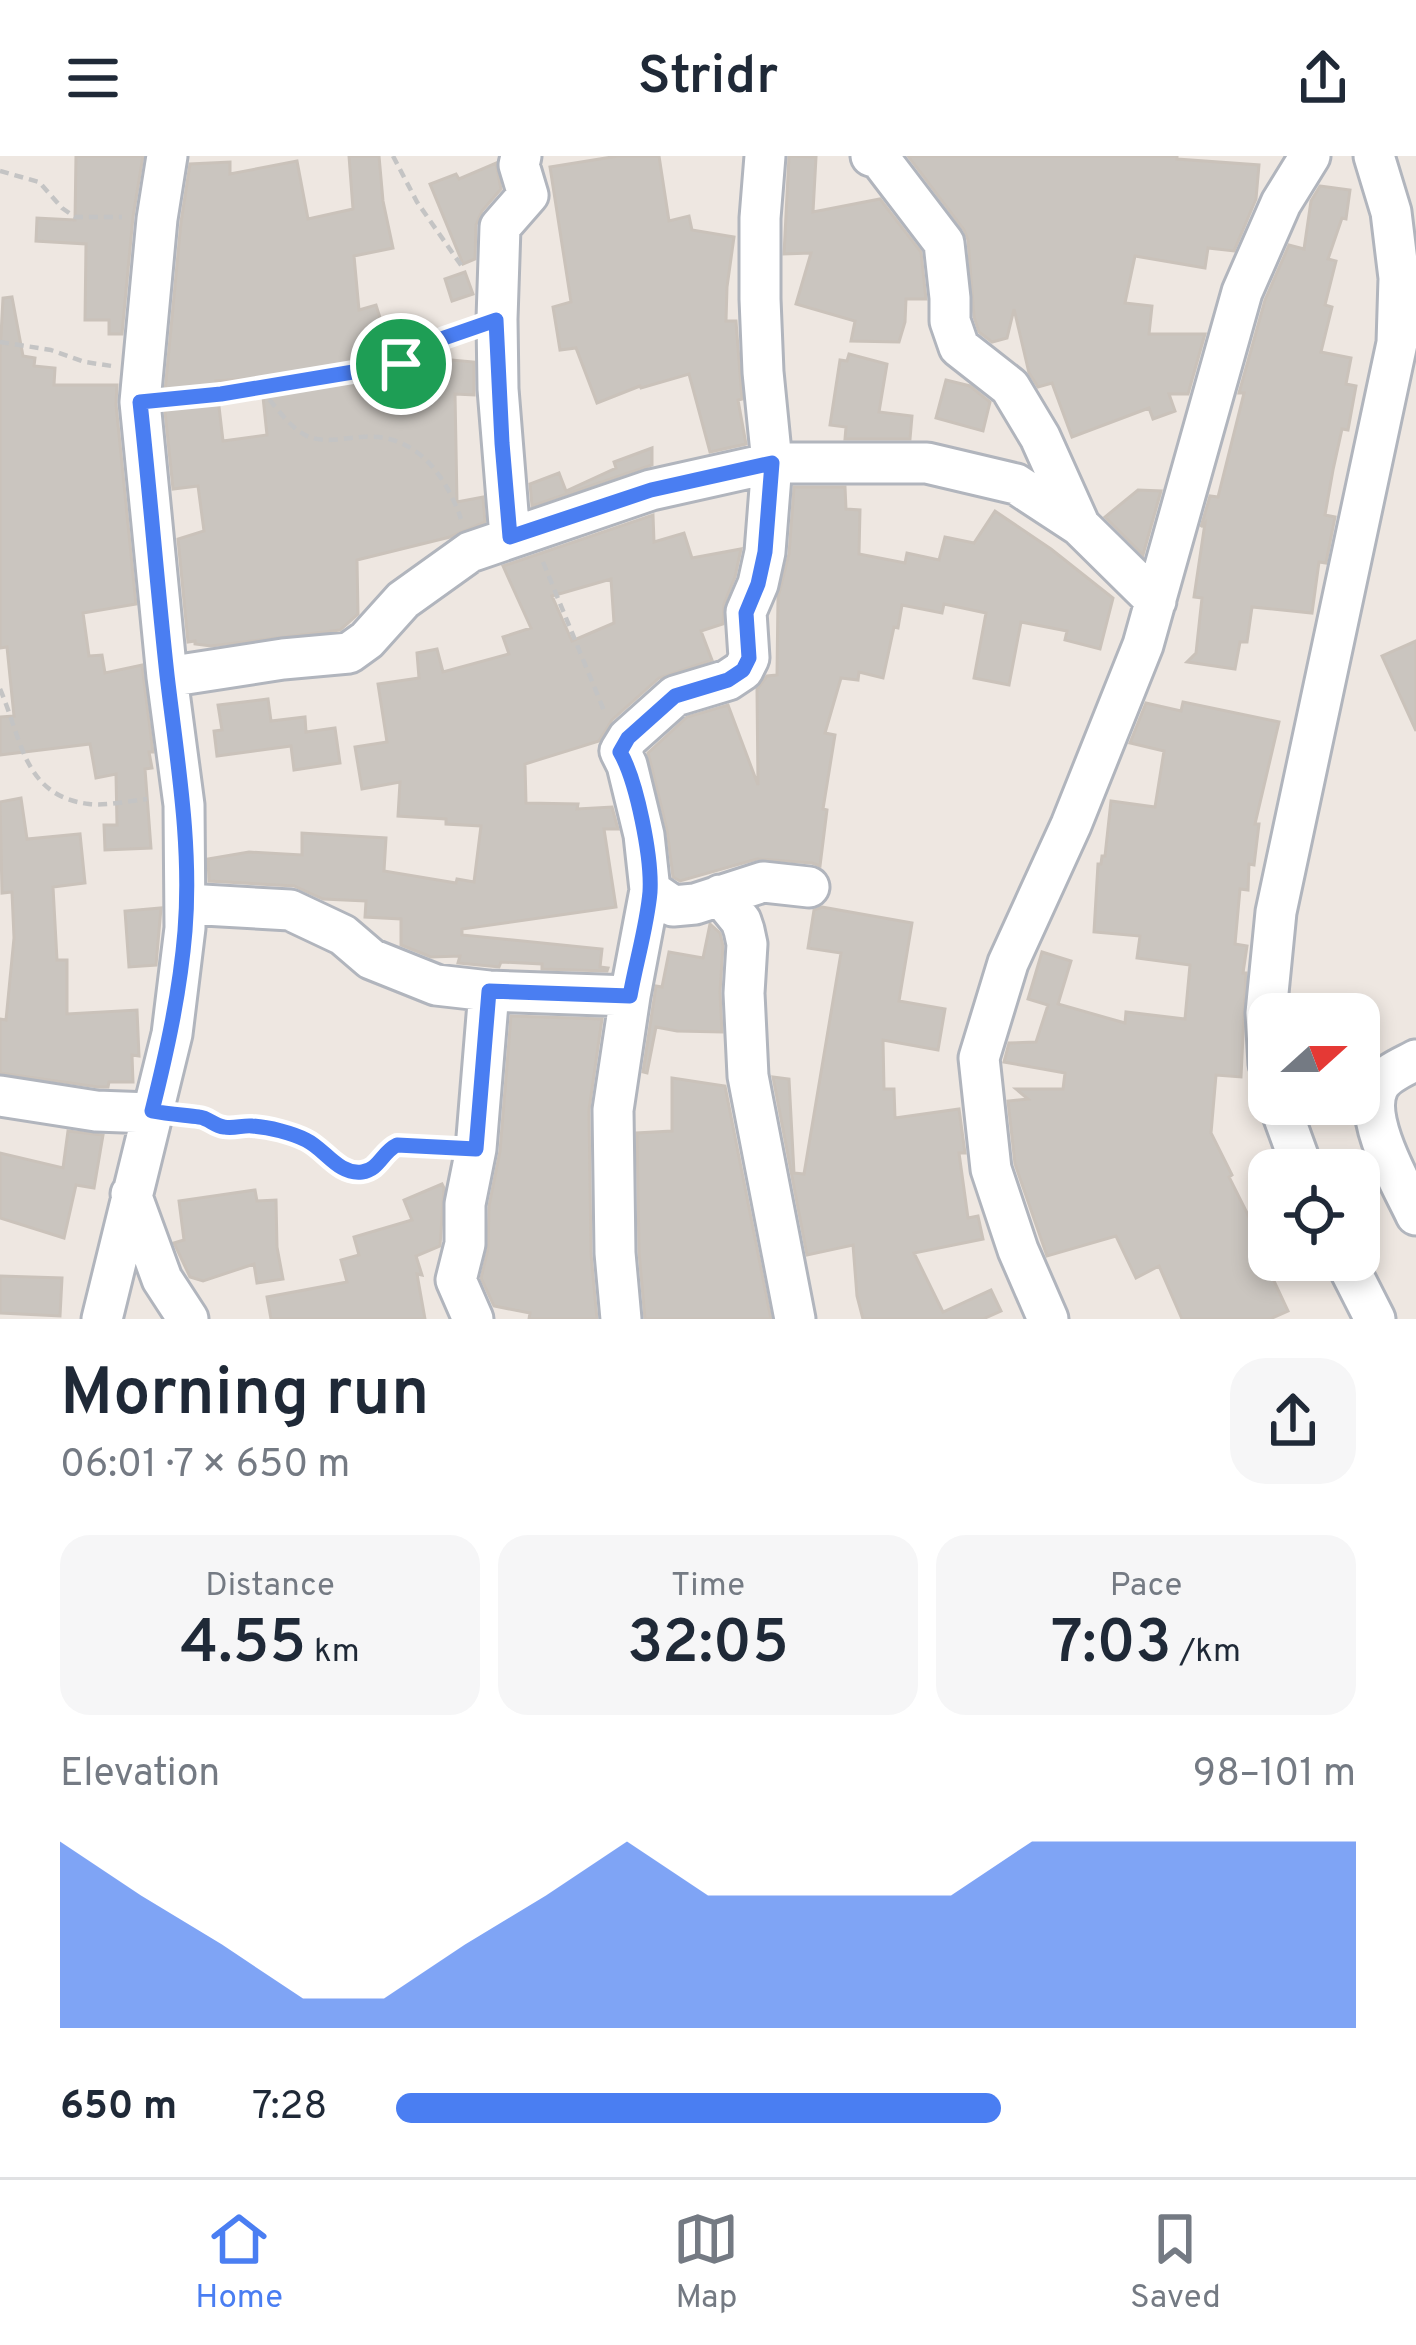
<!DOCTYPE html>
<html lang="en">
<head>
<meta charset="utf-8">
<style>
  :root { --surface:#fff; --page:#f6f6f7; --text:#1f2937; --muted:#747a83; --line:#e0e1e3; --accent:#4a7ef2 }
  body { margin:0; font-family:Overpass,sans-serif; background:var(--page); color:var(--text); height:100vh; display:flex; flex-direction:column; font-size:45px; white-space:nowrap }
  * { box-sizing:border-box; margin:0 }
  p { font-size:39px; color:var(--muted) }
  .icon { flex:none; width:66px; height:66px; fill:none; stroke:currentColor; stroke-width:2; stroke-linecap:round; stroke-linejoin:round }
  .map { position:relative; height:1163px; overflow:hidden }
  .details { display:flex; flex-direction:column; background:var(--surface); flex:1 }
  .details>* { flex:none }
  .needle { width:78px; rotate:69deg }
  .controls { position:absolute; left:1248px; top:837px; display:grid; gap:24px }
  .controls a { display:grid; place-items:center; width:132px; height:132px; border-radius:24px; background:var(--surface); box-shadow:0 6px 18px #0003; font-size:60px }
  .pin { position:absolute; display:grid; place-items:center; width:102px; height:102px; color:#fff; margin:-51px; border:6px solid #fff; border-radius:50%; box-shadow:0 3px 12px #0007 }
  .round { display:grid; place-items:center; flex:none; width:126px; height:126px; border-radius:36px; background:var(--page) }
  .summary { display:flex; align-items:center; justify-content:space-between; height:204px; padding:0 60px }
  h1 { font-size:66px; font-weight:600; line-height:90px }
  .figures { display:grid; grid-template-columns:repeat(3,1fr); gap:18px; height:204px; padding:12px 60px }
  .figures div { display:grid; align-content:center; border-radius:30px; background:var(--page); text-align:center }
  .figures b { font-size:60px; font-weight:600 }
  .figures small { font-size:33px; font-weight:400 }
  .figures p { font-size:33px }
  .chart { height:336px; padding:24px 60px }
  .chart p { display:flex; justify-content:space-between }
  .chart svg { width:100%; height:216px; margin-top:12px; fill:var(--accent); opacity:.7 }
  ul { padding:0 60px; list-style:none; font-size:39px }
  li { display:grid; grid-template-columns:192px 144px 1fr; align-items:center; height:90px }
  li i { height:30px; border-radius:15px; background:var(--accent) }
  header { display:flex; justify-content:space-between; align-items:center; height:156px; padding:0 60px; background:var(--surface); font-size:54px; font-weight:600 }
  .tabs { display:flex; justify-content:space-around; align-items:center; height:168px; border-top:3px solid var(--line); background:var(--surface); font-size:33px; color:var(--muted) }
  .tabs a { display:grid; justify-items:center; gap:6px }
  .tabs .on { color:var(--accent) }
  .map>svg:first-child { display:block }
</style>
</head>
<body>
<header><svg class="icon" aria-label="menu" viewBox="0 0 24 24"><path d="M4 6h16M4 12h16M4 18h16"/></svg>Stridr<svg class="icon" aria-label="share" viewBox="0 0 24 24"><path d="M12 15V3M7 8l5-5 5 5M5 13v7h14v-7"/></svg></header>
<div class="map">
<svg width="1416" height="1163" viewBox="0 0 1416 1163">
  <rect width="100%" height="100%" fill="#eee7e1"/>
  <path fill="#cac5bf" stroke="#cac2ba" stroke-width="3" fill-rule="evenodd" d="M76 0H143L133 61 122 178H109V164H85L86 88 36 85 37 62 75 64Z
    M349 0H379L383 45 393 92 354 100 359 154 376 149 389 190 368 197 391 199 396 212 441 203 474 206V239L455 238 457 346 483 341 485 366 450 381 357 404 358 458 340 474 211 490 195 488V485L188 486 178 383 204 375 198 330 173 333 164 246 181 66 190 8 230 6V18L297 5 308 63 353 53ZM261 222 267 279 223 285 216 225Z
    M618 0H659L669 65 689 60 692 74 734 81 727 131 726 165H736L742 243 738 244 746 288 710 296 689 218 641 232 640 230 597 247 576 192 560 194 553 151 571 146 550 11Z
    M789 0 816 1 813 56 880 43 921 96 926 143H906L905 166 899 186 851 185 855 165 796 148 811 97 784 98Z
    M908 0H1177V3L1259 9 1256 43 1234 95 1208 92 1205 112 1135 100 1125 147 1152 150 1149 178H1205L1188 238H1169L1175 255 1153 263 1149 252 1072 281 1052 227 1038 231 1029 217 1014 153 1007 182 992 186 979 176 974 161 968 84 964 74Z
    M496 7 501 33 482 55 476 69 475 103 463 108 430 28 456 18 459 23Z
    M1320 30 1350 34 1346 63 1342 62 1328 103 1336 105 1325 149 1332 151 1321 196 1351 202 1346 228 1356 230 1348 274 1342 273 1333 314 1325 359 1335 361 1326 407 1319 406 1312 457 1252 451 1247 486H1240L1235 513 1187 506 1196 497 1202 442 1194 441 1205 367 1201 371 1210 340 1218 341 1244 237H1239L1265 144 1289 89 1304 93 1311 45Z
    M465 116 473 138 452 145 445 123Z
    M12 141 23 200 35 202 34 210 55 212 54 229H117L116 248 136 448 83 457 89 500 102 499 105 517 142 509 153 596H149L152 612 145 613 151 692 105 694 104 669H117L116 618 96 622 90 588 0 599V561L14 560 7 491 0 492V198L3 142Z
    M849 198 887 208 879 256 912 260 910 283H845L846 271 830 269 840 204 847 205Z
    M946 224 970 230 990 246 983 275 936 262Z
    M652 292V309L532 350 530 328 559 317 566 335 616 312 614 306Z
    M794 331H845L846 353 860 354 859 398 905 407 907 397 939 404 945 381 974 387 995 355 1051 393 1113 442 1100 493 1065 484 1067 475 1021 466 1009 529 974 522 986 457 944 448 942 457 902 449 898 472 894 471 883 522 859 516 858 524 841 522 825 577 835 579 823 653 827 654 820 710 812 707 757 703 680 725 673 721 667 674 648 597 687 561 728 549 758 629 757 533 767 520 777 519 778 441 789 398Z
    M1138 334 1161 335 1143 399 1105 361Z
    M653 359 654 386 684 377 692 402 741 393 735 421 724 448 723 468 701 475 712 504 659 522 612 564 599 585 525 608 526 647 578 648 577 653 612 651 618 673H604L616 751 462 773V779L602 793 600 811 608 812 607 815 542 813V808L501 806 499 811 458 807 460 800 431 801 401 789V763L365 761 366 745 323 743 294 730 209 725 208 703 249 696 302 699V677L386 682 384 715 456 727 457 723 474 726 481 670 446 668V663L398 660 400 626 362 633 355 591 387 586 378 528 419 522 417 497 437 493 443 516 509 498 503 481 531 472 503 410ZM611 423 614 467 572 485 552 440Z
    M1416 485V575L1382 500Z
    M268 543 271 565 305 561 306 576 335 572 340 607 294 614 291 590 217 600 214 575 222 574 218 549Z
    M1183 546 1279 566 1255 668H1259L1254 709 1249 708 1248 734 1240 733 1235 788 1247 790 1243 817H1246L1241 921 1216 919 1211 977 1232 1019 1229 1021 1259 1081 1269 1077 1267 1110 1288 1155 1270 1163H1182L1159 1110 1136 1122 1116 1080 1047 1100 1015 1008 1008 945 1028 943 1016 933H1063L1065 917 1004 906 1009 887 1036 886 1048 849 1028 843 1042 796 1071 805 1058 848 1125 867 1126 856 1185 863 1190 809 1137 802 1140 780 1094 776 1098 708H1101L1102 700H1105L1111 645 1155 651 1164 595 1130 587 1146 547 1181 555Z
    M21 642 27 683 80 678 85 727 53 731 57 804H67V858L137 854 139 900 132 899 133 926H109L108 931H98L0 917V863L6 864 14 782 12 736 2 737 0 646Z
    M822 751 912 767 899 845 945 853 938 894 883 884 884 933H894L895 962 959 953 965 997H959L968 1062 978 1060 983 1083 914 1097 943 1156 991 1134 1001 1155 983 1163H863L857 1140 853 1089 807 1099 773 921 789 923 794 1017 804 1018 841 797 808 792 814 754Z
    M161 752 156 809 129 811 125 755Z
    M710 768 720 777 723 790 720 836 722 876 677 875 656 871 647 917 643 916 656 830 662 831 669 796 703 802Z
    M511 860 602 863 589 954 591 1098 597 1163H529L530 1157 494 1150 481 1122 488 1093 489 1050 500 995Z
    M672 922 725 930 771 1163H645L639 1096 637 977 672 975Z
    M68 975 103 979 94 1032 76 1029 64 1082 0 1062V997L63 1012Z
    M442 1028 444 1032 440 1090 416 1100 422 1119 417 1118 425 1163H271L267 1141 347 1126 341 1104 359 1099 354 1081 412 1064 404 1044Z
    M255 1034 257 1045 276 1044 277 1091 283 1123 257 1127 254 1108 203 1125 190 1121 174 1087 184 1084 179 1045Z
    M0 1120 62 1122 60 1160 0 1157Z"/>
  <g fill="none" stroke-linecap="round" stroke-linejoin="round">
    <g stroke="#b1b5bd" stroke-width="45">
      <path id="minor" d="M871 0 880 3 944 87 950 142V165L959 191 1010 231 1040 281 1080 370
        M510 381 498 233 497 163 500 71 528 39 519 9 521 0
        M167 521 283 503 349 497 367 484 403 444 470 396 651 334 772 307H927L1016 328 1080 370 1156 445
        M650 734 673 750 695 748 763 726 809 731
        M720 739 741 765 744 774 747 788 744 837 748 920 795 1163
        M186 748 290 754 343 779 371 803 436 829 489 835 630 840
        M1416 904C1403 911 1384 918 1378 932 1363 964 1402 1029 1416 1059
        M1269 908 1266 857 1276 756 1397 187 1399 122 1391 56 1374 0
        M0 940 96 955 151 957
        M1279 948 1303 1014
        M131 1038 162 1123 188 1163
        M1345 1104 1375 1163
        M102 1163 172 878 185 772 184 649 167 521 140 246 157 63 167 0
        M473 1163 456 1124 465 1088V1048L476 993 489 835
        M621 1163 615 1097 613 954 630 840 650 734 644 679 627 609 620 595 628 582 675 540 728 524 743 514 749 502 746 456 758 428 765 396 772 307 763 216 760 143V62L765 0
        M1048 1163 1018 1094 991 1013 979 902 1008 807 1071 669 1143 489 1242 136 1281 47 1310 0"/>
    </g>
    <path stroke="#c4c4c4" stroke-width="4.5" stroke-dasharray="9 6" stroke-linecap="butt" d="M393 0 417 46 463 112
      M0 15 39 26 62 52 75 61H122
      M0 186 51 194 85 206 112 210
      M260 232C273 247 288 270 305 279 321 288 344 282 361 281 414 276 445 317 461 363
      M173 241 221 238 401 208 444 181 463 175
      M543 406 605 557
      M0 533C22 583 23 640 89 648 107 650 129 645 147 643
      M188 961C209 961 206 967 223 971 232 973 241 970 250 970 267 970 290 977 305 984 322 991 332 1011 351 1016 381 1023 377 994 396 989 409 986 429 991 442 991"/>
    <use href="#minor" stroke="#fff" stroke-width="39"/>
  </g>
  <g fill="none" stroke-linecap="round" stroke-linejoin="round">
    <g stroke="#fff" stroke-width="24">
      <path id="route" d="M496 164 502 287 510 381 651 334 772 307 765 396 758 428 746 457 749 502 743 514 728 524 675 540 628 582 620 596C637 625 652 702 650 736 647 770 636 806 630 840L489 835 476 993 397 989C382 996 379 1014 362 1016 338 1019 325 993 306 984 292 977 269 971 252 970 243 969 234 973 224 971 214 970 209 962 199 961 183 959 168 958 152 955 167 895 180 836 185 775 192 689 177 604 167 519 157 428 150 337 140 246L221 238 401 208 444 182Z"/>
    </g>
    <use href="#route" stroke="#4a7ef2" stroke-width="15"/>
  </g>
</svg>
<div class="controls">
<a><svg class="needle" viewBox="-14 -14 28 28"><path d="M0-13l5 13h-10z" fill="#e53935"/><path d="M0 13l5-13h-10z" fill="#747a83"/></svg></a>
<a><svg class="icon" aria-label="locate" viewBox="0 0 24 24"><circle cx="12" cy="12" r="6"/><path d="M12 2v4M12 18v4M2 12h4M18 12h4"/></svg></a>
</div>
<div class="pin" style="left:401px;top:208px;background:#1e9e55"><svg class="icon" aria-label="arrive" viewBox="0 0 24 24"><path d="M6 21V4h12l-3 4 3 4H6"/></svg></div>
</div>
<section class="details">
<div class="summary"><div><h1>Morning run</h1><p>06:01 · 7 × 650 m</p></div><a class="round"><svg class="icon" aria-label="share" viewBox="0 0 24 24"><path d="M12 15V3M7 8l5-5 5 5M5 13v7h14v-7"/></svg></a></div>
<div class="figures">
<div><p>Distance</p><b>4.55<small> km</small></b></div>
<div><p>Time</p><b>32:05</b></div>
<div><p>Pace</p><b>7:03<small> /km</small></b></div>
</div>
<div class="chart"><p><span>Elevation</span>98–101 m</p>
<svg viewBox="0 0 160 44" preserveAspectRatio="none"><path d="M0 44V6L10 17L20 27L30 38L40 38L50 27L60 17L70 6L80 17L90 17L100 17L110 17L120 6L130 6L140 6L150 6L160 6V44z"/></svg>
</div>
<ul>
<li><b>650 m</b>7:28<i style="width:63%"></i></li>
</ul>
</section>
<nav class="tabs">
<a class="on"><svg class="icon" aria-label="home" viewBox="0 0 24 24"><path d="M3 11l9-7 9 7M6 9v11h12V9"/></svg>Home</a>
<a><svg class="icon" aria-label="map" viewBox="0 0 24 24"><path d="M3 6l6-2 6 2 6-2v14l-6 2-6-2-6 2zM9 4v14M15 6v14"/></svg>Map</a>
<a><svg class="icon" aria-label="saved" viewBox="0 0 24 24"><path d="M7 4h10v16l-5-4-5 4z"/></svg>Saved</a>
</nav>
</body>
</html>
